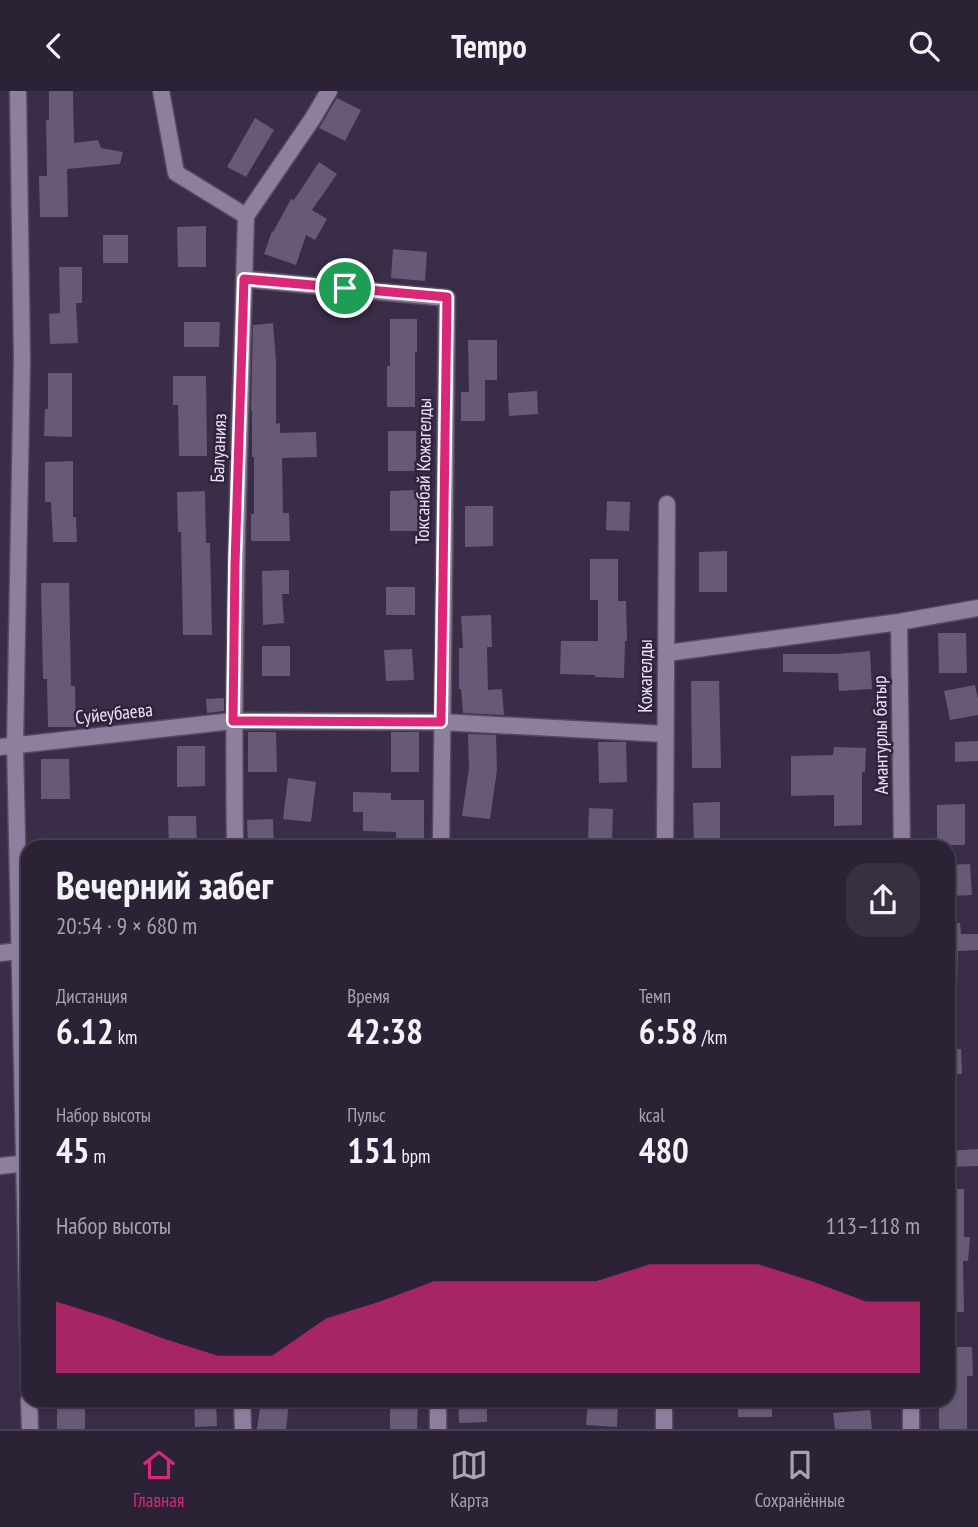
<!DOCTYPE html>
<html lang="ru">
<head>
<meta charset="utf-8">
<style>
  :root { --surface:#2c2235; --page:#382f41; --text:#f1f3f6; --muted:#a6a4ad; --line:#483f50; --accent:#db2777 }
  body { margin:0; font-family:"PT Sans Narrow",sans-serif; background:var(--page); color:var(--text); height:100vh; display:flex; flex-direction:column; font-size:26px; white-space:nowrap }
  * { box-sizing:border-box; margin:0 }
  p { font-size:23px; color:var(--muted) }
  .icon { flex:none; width:38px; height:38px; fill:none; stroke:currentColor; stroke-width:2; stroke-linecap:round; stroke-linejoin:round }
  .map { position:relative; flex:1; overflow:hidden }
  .side { position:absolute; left:21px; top:749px; width:934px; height:567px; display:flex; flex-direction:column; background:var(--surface); border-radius:21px; box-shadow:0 2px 5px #0004,0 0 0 2px var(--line) }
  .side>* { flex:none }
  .pin { position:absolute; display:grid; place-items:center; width:60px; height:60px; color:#fff; margin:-30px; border:4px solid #fff; border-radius:50%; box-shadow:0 2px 7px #0007 }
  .round { display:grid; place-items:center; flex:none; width:74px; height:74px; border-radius:21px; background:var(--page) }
  .summary { display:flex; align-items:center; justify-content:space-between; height:119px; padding:0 35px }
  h1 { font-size:38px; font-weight:800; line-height:52px }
  .stats { display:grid; grid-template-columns:repeat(3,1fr); gap:10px; height:119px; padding:7px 35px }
  .stats div { display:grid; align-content:center }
  .stats b { font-size:35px; font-weight:800 }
  .stats small { font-size:19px; font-weight:400 }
  .stats p { font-size:19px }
  .chart { height:196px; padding:14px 35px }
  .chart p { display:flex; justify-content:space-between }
  .chart svg { width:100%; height:126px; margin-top:7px; fill:var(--accent); opacity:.7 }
  header { display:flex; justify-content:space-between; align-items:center; height:91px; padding:0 35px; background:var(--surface); font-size:32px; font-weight:800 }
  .menu { display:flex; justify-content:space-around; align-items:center; height:98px; border-top:2px solid var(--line); background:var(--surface); font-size:19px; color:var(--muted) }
  .menu a { display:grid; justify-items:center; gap:4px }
  .menu .on { color:var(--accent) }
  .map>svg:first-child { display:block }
</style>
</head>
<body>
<header><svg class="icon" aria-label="back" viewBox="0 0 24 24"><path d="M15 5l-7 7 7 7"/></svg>Tempo<svg class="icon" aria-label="search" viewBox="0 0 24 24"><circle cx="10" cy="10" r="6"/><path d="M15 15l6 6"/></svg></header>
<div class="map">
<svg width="978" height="1338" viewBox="0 0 978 1338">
  <rect width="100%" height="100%" fill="#3a2d47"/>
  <path fill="#675a76" d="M49 0H73L74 52 98 49 101 57 123 61 120 73 67 78 68 126H40L39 85H47L46 29H49Z
    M337 7 361 19 345 50 319 37Z
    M255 27 274 39 246 86 227 76Z
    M319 71 337 83 312 119 327 128 315 149 306 144 296 174 264 163 272 140 273 141 291 108 294 109Z
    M206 135V176H178L177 136Z
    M103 144H128V172H103Z
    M393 158 427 161 425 190 391 187Z
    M59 176H82V212H76L78 252 50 253 49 223 60 222Z
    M390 228H417V261H415V316H387V275H390Z
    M184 231H220L219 256H184Z
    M273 232 276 270V333L280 332V342L316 341 317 366 282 367 283 422H289L290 450H251V423H254V366H252V320H251L253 234Z
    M468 249H497V289H485V330H461V301H469Z
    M48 282H72V346L44 345 45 318H48Z
    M173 285H206L207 365H179L178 314H173Z
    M537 300 538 323 509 325 508 302Z
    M388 340H416V380H388Z
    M73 370V426H76L77 451H53L51 411H45V371Z
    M418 399V440H390V400Z
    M205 400 206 452H210L212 544H183L181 441H178L177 401Z
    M607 410 630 411 629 440 606 439Z
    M465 415H493V455L465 456Z
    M727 460V501H699V461Z
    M590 468H618V510H626L627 550H625L624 587 595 586V584L560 583 561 550H598V509H590Z
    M289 479V503H282L284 532 263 534 262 480Z
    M41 492H69L71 595H75L76 636H48L47 588H43Z
    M386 496H415V524H386Z
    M491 524 492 556H487L488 599 502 598 504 624 463 622 461 598H459V557H463L461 525Z
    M938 542H966L967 582H939Z
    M262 555H290V585H262Z
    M412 558 414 589 386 590 384 559Z
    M870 560 872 598 839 600 838 582 783 581V563H837Z
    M691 590H719L721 677H692Z
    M975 594 978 608V624L950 629 944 600Z
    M224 607V620L207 622 206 608Z
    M248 641H276L277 681H248Z
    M391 641H419V681H391Z
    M468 643 496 644 497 679 490 728 462 725 469 677Z
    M978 650V670L955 671V651Z
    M598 651H626L627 691 599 692Z
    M177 655H205V695L177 696Z
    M834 656 866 657 865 681H862V734L834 735V704L791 705V665L833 664Z
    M41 668H69L70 708H41Z
    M288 687 316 691 311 731 283 728Z
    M353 701 391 702V709H424V750H396V741L363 740V721H353Z
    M720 711V756H694L693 712Z
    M965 713V754H937V714Z
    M589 717 613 718 612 749 588 748Z
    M168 725H196L197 756H169Z
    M273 728 274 756H248L247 729Z
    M970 773 972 804 948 805V774Z
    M948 832H960L961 843H978V859L958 860 957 895H948Z
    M961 958 962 983H948V959Z
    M978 1058V1075L948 1076V1060Z
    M948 1098H964V1146H970L968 1170H963L964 1221H948Z
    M948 1256H972L973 1285H967V1338H939V1309H948Z
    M208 1309H216L217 1335 195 1336 194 1310Z
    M261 1309 289 1311 286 1338H257Z
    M390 1309H418L417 1338H390Z
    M458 1309H487V1331L459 1332Z
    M588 1310 618 1312 617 1336 586 1334Z
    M85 1313V1338H57V1314Z
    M738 1314H772V1326H738Z
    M870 1319 872 1338H835L833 1322Z"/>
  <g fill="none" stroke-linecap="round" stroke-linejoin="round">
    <g stroke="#564a61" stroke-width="19">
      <path id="minor" d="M18 0 22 268 15 654 28 1247
        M161 0 176 82 246 125C240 335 232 545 235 756
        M246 125 313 27 329 0
        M244 188 447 207 441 756
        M899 531 902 756
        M667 562 899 531 978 517
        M0 656 233 630 441 631 666 643
        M665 756 667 413
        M0 862 20 860
        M0 1075 28 1072
        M29 1309 30 1338
        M242 1309 243 1338
        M911 1309V1338
        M438 1338V1309
        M664 1338V1309"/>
    </g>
    <use href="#minor" stroke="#8e7f9f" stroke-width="16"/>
  </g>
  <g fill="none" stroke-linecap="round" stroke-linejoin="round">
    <g stroke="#fff" stroke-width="14">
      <path id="route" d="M244 188 447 206 441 631 233 630 235 474Z"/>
    </g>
    <use href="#route" stroke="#db2777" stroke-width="9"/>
  </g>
  <g text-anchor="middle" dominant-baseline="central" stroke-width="5" stroke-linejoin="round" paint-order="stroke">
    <g font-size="19" fill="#ebe3f4" stroke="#30233d">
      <text transform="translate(218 357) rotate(-88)">Балуанияз</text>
      <text transform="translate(423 380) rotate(-89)">Токсанбай Кожагелды</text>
      <text transform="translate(645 585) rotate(-90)">Кожагелды</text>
      <text transform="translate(114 622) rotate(-6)">Суйеубаева</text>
      <text transform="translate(880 644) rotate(-91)">Амантурлы батыр</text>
    </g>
  </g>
</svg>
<div class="pin" style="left:345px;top:197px;background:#1e9e55"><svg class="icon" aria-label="arrive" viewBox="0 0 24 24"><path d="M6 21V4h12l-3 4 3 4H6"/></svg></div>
<section class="side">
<div class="summary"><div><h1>Вечерний забег</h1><p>20:54 · 9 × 680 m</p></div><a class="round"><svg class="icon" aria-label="share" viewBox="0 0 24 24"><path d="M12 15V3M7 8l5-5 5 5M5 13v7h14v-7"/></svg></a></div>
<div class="stats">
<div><p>Дистанция</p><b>6.12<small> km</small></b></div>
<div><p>Время</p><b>42:38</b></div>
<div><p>Темп</p><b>6:58<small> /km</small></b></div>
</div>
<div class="stats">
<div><p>Набор высоты</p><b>45<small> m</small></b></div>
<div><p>Пульс</p><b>151<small> bpm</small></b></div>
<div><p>kcal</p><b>480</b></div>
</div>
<div class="chart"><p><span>Набор высоты</span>113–118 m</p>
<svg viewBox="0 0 160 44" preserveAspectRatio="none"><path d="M0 44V19L10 25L20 32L30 38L40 38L50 25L60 19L70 12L80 12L90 12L100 12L110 6L120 6L130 6L140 12L150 19L160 19V44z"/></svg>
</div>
</section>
</div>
<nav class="menu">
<a class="on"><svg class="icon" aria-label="home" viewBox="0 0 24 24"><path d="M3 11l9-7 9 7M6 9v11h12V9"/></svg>Главная</a>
<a><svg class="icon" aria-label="map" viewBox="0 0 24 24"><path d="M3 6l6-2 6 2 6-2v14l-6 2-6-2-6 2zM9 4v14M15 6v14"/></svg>Карта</a>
<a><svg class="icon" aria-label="saved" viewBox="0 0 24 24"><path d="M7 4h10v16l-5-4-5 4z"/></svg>Сохранённые</a>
</nav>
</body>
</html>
